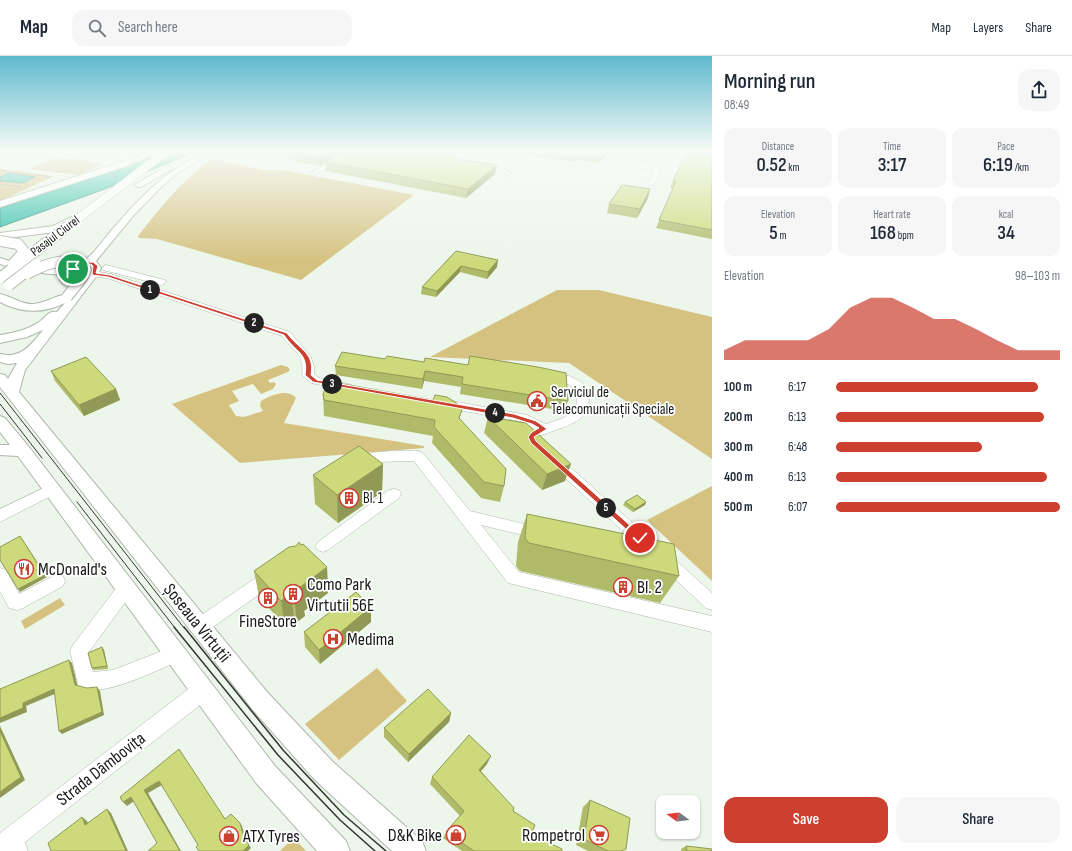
<!DOCTYPE html>
<html lang="en">
<head>
<meta charset="utf-8">
<style>
  :root { --surface:#fff; --page:#f6f6f7; --text:#1f2937; --muted:#747a83; --line:#e0e1e3; --accent:#cc4030 }
  body { margin:0; font-family:"Sofia Sans Condensed",sans-serif; background:var(--page); color:var(--text); height:100vh; display:flex; flex-direction:column; font-size:15px; white-space:nowrap }
  * { box-sizing:border-box; margin:0 }
  p { font-size:13px; color:var(--muted) }
  .icon { flex:none; width:22px; height:22px; fill:none; stroke:currentColor; stroke-width:2; stroke-linecap:round; stroke-linejoin:round }
  .map { position:relative; flex:1; overflow:hidden }
  .sheet { display:flex; flex-direction:column; background:var(--surface); width:360px }
  .sheet>* { flex:none }
  .needle { width:26px; rotate:285deg }
  .tools { position:absolute; left:656px; top:739px; display:grid; gap:8px }
  .tools a { display:grid; place-items:center; width:44px; height:44px; border-radius:8px; background:var(--surface); box-shadow:0 1px 3px #0004; font-size:20px }
  .pin { position:absolute; display:grid; place-items:center; width:34px; height:34px; color:#fff; margin:-17px; border:2px solid #fff; border-radius:50%; box-shadow:0 1px 4px #0007 }
  .km { position:absolute; width:20px; height:20px; margin:-10px; border-radius:50%; background:#222; color:#fff; font-size:11px; line-height:20px; text-align:center }
  .round { display:grid; place-items:center; flex:none; width:42px; height:42px; border-radius:12px; background:var(--page) }
  .summary { display:flex; align-items:center; justify-content:space-between; height:68px; padding:0 12px }
  h1 { font-size:22px; font-weight:600; line-height:30px }
  .stats { display:grid; grid-template-columns:repeat(3,1fr); gap:6px; height:68px; padding:4px 12px }
  .stats div { display:grid; align-content:center; border-radius:10px; background:var(--page); text-align:center }
  .stats b { font-size:20px; font-weight:600 }
  .stats small { font-size:11px; font-weight:400 }
  .stats p { font-size:11px }
  .chart { height:112px; padding:8px 12px }
  .chart p { display:flex; justify-content:space-between }
  .chart svg { width:100%; height:72px; margin-top:4px; fill:var(--accent); opacity:.7 }
  .action { display:flex; gap:8px; margin-top:auto; padding:8px 12px }
  .action a { flex:1; height:46px; border-radius:12px; background:var(--accent); color:#fff; font-size:16px; font-weight:600; line-height:46px; text-align:center }
  .action a+a { background:var(--page); color:var(--text) }
  ul { padding:0 12px; list-style:none; font-size:13px }
  li { display:grid; grid-template-columns:64px 48px 1fr; align-items:center; height:30px }
  li i { height:10px; border-radius:5px; background:var(--accent) }
  header { display:flex; align-items:center; gap:24px; box-sizing:border-box; height:56px; padding:0 20px; background:var(--surface); border-bottom:1px solid var(--line) }
  header strong { font-size:19px }
  nav { display:flex; gap:22px; margin-inline-start:auto; font-size:14px }
  .search { width:280px; height:36px; background:var(--page); display:flex; align-items:center; gap:10px; box-sizing:border-box; padding:0 14px; border-radius:12px; color:var(--muted); font-size:15px }
  main { display:flex; flex:1; min-height:0 }
  .map>svg:first-child { display:block }
</style>
</head>
<body>
<header>
<strong>Map</strong>
<div class="search"><svg class="icon" aria-label="search" viewBox="0 0 24 24"><circle cx="10" cy="10" r="6"/><path d="M15 15l6 6"/></svg>Search here</div>
<nav><a>Map</a><a>Layers</a><a>Share</a></nav>
</header>
<main>
<div class="map">
<svg width="712" height="795" viewBox="0 0 712 795">
  <rect width="100%" height="100%" fill="#edf6ea"/>
  <path fill="#d5c280" d="M56 101 103 107 79 119 29 113Z
    M212 103 263 114H283L414 139 301 224 157 183 139 182 138 180C160 152 182 124 212 103Z
    M0 113 54 120 0 145Z
    M557 234H599L712 261V403L569 307 430 301Z
    M281 309 288 311 290 314 288 316 268 324 270 327 274 326 276 328 273 333 261 338 253 328 232 335 239 345 229 349 236 360 244 361 263 355 260 350 261 345C271 339 288 332 296 342L284 367 424 390V392L240 407 172 348Z
    M712 430V525L647 464Z
    M60 542 65 549 25 573 21 565Z
    M377 612 407 645 339 704 305 668Z
    M293 781 306 795H280L293 782Z"/>
  <path fill="#30bfa8" stroke="#288d7c" d="M169 95H197L105 133 0 171V152L131 109Z
    M9 117 35 121 23 127 0 125V121Z"/>
  <g fill="none" stroke-linecap="round" stroke-linejoin="round">
    <g stroke="#afb7ab" stroke-width="1">
      <path id="minor" d="M55 95H70L135 102 138 104 135 106 58 97Z
        M288 95H295L270 107 265 106Z
        M349 95H356L316 118 311 117Z
        M375 95H387L422 100 431 95H437L423 104Z
        M438 95H449L468 99 465 101Z
        M641 95H664L712 102V106L662 98H644L639 105C646 111 655 109 662 113L654 128 651 130 648 128 655 114 641 112 633 105Z
        M505 114 511 116 512 117 509 119 503 117V115Z
        M106 209 165 224 166 226 162 229 103 214 102 212Z
        M93 215 111 218 290 276 311 301 314 311V318L319 322 348 328 352 329 354 331 352 333 348 334 311 327 302 319C305 298 293 295 282 280L107 222 90 220 89 218Z
        M549 316C558 317 568 319 576 323 591 331 593 350 581 362 573 368 562 372 553 375 546 377 540 381 533 379L531 376 534 373 524 366 442 351 438 350 436 347 438 344 442 343 527 359 546 368C559 364 578 359 577 342 577 337 576 334 572 331 565 324 554 324 545 321L543 319 545 317Z
        M418 395 423 397 470 455 545 473 547 477 545 481 540 483 481 469 519 516 712 560V576L508 527 414 405 375 406 359 414 354 412 352 409C363 391 400 396 418 395Z
        M556 401 561 403 656 488 659 492 656 496 651 498 646 496 551 409 549 406 551 403Z
        M52 428 57 429 59 433 57 437 0 466V453Z
        M394 433 399 434 401 438 399 442 328 494 323 496 318 494 315 490 318 486 389 434Z
        M666 499 671 500 712 537V554L706 552 661 510 658 505 661 500Z
        M0 512 6 514 19 538 57 518 63 520 65 525 63 530 23 552 17 554 9 552 0 535Z
        M272 513 278 515 280 520 278 525 206 576 200 578 194 576 191 570 194 564 266 515Z
        M126 525 132 527 134 532 132 537 88 597 93 616 113 614 175 590 181 592 184 598 181 604C157 614 104 642 79 632L70 595 73 589 120 527Z
        M202 626 209 628 211 635 209 642 25 786 28 795H0V777L195 628Z"/>
    </g>
    <g stroke="#afb7ab" stroke-width="2">
      <path id="major" d="M152 95H161L127 110 0 151V145L121 106Z
        M206 95H215L178 117 162 130 133 160 96 205 101 212 98 218 25 314 19 336 268 637 332 705 422 785 426 795H392L314 723 252 653 0 331V318L5 319 8 323 17 307 8 308 0 306V298C21 303 31 289 43 274L27 281 0 287V279C14 277 27 274 39 266 45 262 49 254 57 256L65 247C43 258 21 257 0 246V238C11 240 20 248 32 248 46 248 60 236 71 239L76 233C69 232 63 230 60 224L61 219 21 215 0 208V202L22 209 65 213C72 206 80 207 86 203 96 196 108 177 117 168 143 138 170 112 206 95ZM84 210H89L91 212 81 226H75L71 223 76 215Z
        M165 111H171L172 113 141 131H138L134 129Z
        M76 159 81 162 79 164 55 176 0 183V177L53 170Z
        M0 360 5 362 29 391 275 710 346 785 350 795H317L257 728 18 400 0 399V389H10L0 376Z"/>
    </g>
    <path stroke="#8c928a" stroke-width="1" stroke-dasharray="2 1" stroke-linecap="butt" d="M238 100 250 95
      M0 114 50 121 46 123
      M0 118 5 116
      M0 128 23 131"/>
    <use href="#minor" fill="#fff" fill-rule="evenodd"/>
    <use href="#major" fill="#fff" fill-rule="evenodd"/>
    <path stroke="#323631" stroke-width="1" d="M0 337 184 572
      M0 348 42 402
      M77 446 175 572"/>
    <path stroke="#323631" stroke-width="1.5" d="M174 571 278 699 340 764 375 795
      M184 571 283 694 344 759 386 795"/>
    <g stroke="#afb7ab" stroke-width="9" stroke-linecap="butt">
      <path id="major-bridge-far1" d="M67 171 167 95"/>
    </g>
    <g stroke="#afb7ab" stroke-width="12" stroke-linecap="butt">
      <path id="major-bridge" d="M0 185 18 188 23 194 22 198 13 208
        M27 218C45 208 63 201 83 209L86 214 82 222 67 241
        M0 222 68 170
        M9 229 36 208"/>
    </g>
    <use href="#major-bridge-far1" stroke="#fff" stroke-width="8"/>
    <use href="#major-bridge" stroke="#fff" stroke-width="10"/>
  </g>
  <path fill="#b0bb6a" d="M255 95H285L276 99Z
    M286 95H424L420 97 495 118 466 142 326 115V107L320 110 289 104V101H286Z
    M500 95H609L599 107 576 104 573 106Z
    M712 102V183L656 172 673 132H670L673 125Z
    M650 133 648 142 637 162 607 157 609 148Z
    M456 195 497 211 487 223 460 216 436 241 421 238 422 231Z
    M385 303 568 345 564 355 460 338 461 331 424 325 422 333 336 319 335 310Z
    M51 315 116 333 120 344 84 360 55 325Z
    M323 338 460 363 504 430 500 446 481 442 432 387 433 380 324 360Z
    M488 361 565 425 542 434 484 377Z
    M383 408 382 436 338 467 315 448 313 419Z
    M625 446H646L645 449 633 456 623 449Z
    M527 458 679 520 660 547 520 515 516 510 518 486Z
    M327 511 328 537 304 555 305 560 297 566 294 563 285 570 259 541 254 515Z
    M371 551V566L320 608 305 591 304 576Z
    M102 591 104 594 108 613 94 614 92 612Z
    M451 657 449 666 408 706 384 681V672Z
    M487 708 481 715 513 755 531 778 562 795H462L443 782 446 776 460 760 430 728 432 721Z
    M590 744 623 795H588L576 789 583 751Z
    M686 790 712 795H681V793Z"/>
  <path fill="#909956" d="M276 95H285L276 99Z
    M332 95H347L320 110V102Z
    M419 95H424L418 98Z
    M607 95H609L599 107 600 103Z
    M577 100 576 104 573 106 574 103Z
    M497 109 495 118 466 142 468 133Z
    M650 133 648 142 637 162 640 153Z
    M498 204 497 211 487 223 488 216Z
    M461 210 460 216 436 241 437 235Z
    M425 315 424 325 422 333 423 323Z
    M116 333 120 344 84 360 79 349Z
    M383 408 382 436 338 467 337 439Z
    M571 408 565 425 542 434 547 418Z
    M646 446 645 449 633 456 635 453Z
    M22 483 47 521 20 536 18 533Z
    M327 511 328 537 304 555 305 560 297 566 294 540 299 532Z
    M291 537 294 563 285 570 281 545Z
    M371 551V566L320 608 319 594Z
    M102 591 104 594 108 613 107 610Z
    M69 604 72 607 78 632 75 629Z
    M97 631 100 635 104 659 62 678 59 675Z
    M54 633 57 637 26 650 27 656 0 667V662L23 647Z
    M451 657 449 666 408 706 409 698Z
    M0 670 25 724 0 742Z
    M491 700 487 708 476 721 479 714Z
    M159 725 162 729 148 737 181 795H180L144 734Z
    M131 741 134 745 127 750 123 746Z
    M107 753 111 757 128 795H126Z
    M82 761 87 765 90 772 85 769Z
    M240 767 242 770 246 784 244 781Z
    M249 789 251 792 248 795H243Z"/>
  <path fill="#cdda7b" stroke="#909956" d="M290 95H332L320 102 288 96Z
    M346 95H409L497 109 468 133 326 106Z
    M524 95H607L600 103 577 100 574 103Z
    M686 98 712 102V174L659 164 676 125H673Z
    M622 129 650 133 640 153 609 148Z
    M456 195 498 204 488 216 461 210 437 235 422 231Z
    M342 296 385 303 387 300 424 306 425 302 468 309 470 300 538 311 566 317 568 345 462 328 463 321 425 315 423 323 335 310Z
    M86 301 116 333 79 349 51 315Z
    M332 326 433 344 435 339 447 341 458 348 462 354 459 362 506 413 504 430 484 426 434 371 435 364 324 344 323 338 325 333Z
    M488 361 526 367 571 408 547 418Z
    M359 390 383 408 337 439 313 419Z
    M637 439 646 446 635 453 625 446Z
    M527 458 674 488 679 520 529 487 525 482Z
    M20 480 45 519 18 533 0 504V491Z
    M299 486 301 489 303 488 327 511 299 532 302 534 294 540 291 537 281 545 254 515 289 491 296 490Z
    M356 536 371 551 319 594 304 576Z
    M102 591 107 610 92 612 88 597Z
    M69 604 75 629 87 632 97 631 102 656 59 675 54 633 23 647V652L0 662V633Z
    M428 633 451 657 409 698 384 672Z
    M0 675 21 721 0 736Z
    M469 679 491 700 479 714 514 752 513 755 535 769 531 778 562 793V795H474L446 776 464 755 432 721Z
    M179 693 225 763 231 758 240 767 244 781 249 789 243 795H199L196 791 198 789 159 725 144 734 180 795H148L157 787 131 741 123 746 120 741Z
    M590 744 630 762 626 793 621 795H608L584 783Z
    M107 753 126 795H51L48 787 82 761 85 769Z
    M686 790 712 793V795H687Z"/>
  <linearGradient id="sky" x2="0" y2="1"><stop stop-color="#5eb8ce"/><stop offset="0.46" stop-color="#f7fbf6"/><stop offset="1" stop-color="#f7fbf6" stop-opacity="0"/></linearGradient>
  <rect width="712" height="206" fill="url(#sky)"/>
  <path fill="#cc4030" stroke="#fff" d="M93 206 98 210 96 217 110 219 287 277C299 294 315 296 311 319L317 324 514 358 536 365 547 373 534 381 536 385 644 482 640 485 638 484 531 387 528 381 532 376 539 372 532 368 513 362 313 326 305 319C309 297 295 296 284 279L108 221 92 219 93 210 91 208 83 209 73 214 70 213 81 207Z"/>
  <defs>
    <g id="civic-ring" transform="scale(1)"><circle r="9.5" fill="#fff" stroke="#cc4030" stroke-width="1.5"/><path d="M-.6-6.5H3V-4.5H.6V-3L4-1V1h2V6H-6V1h2V-1L-.6-3ZM-1.2 2.5V6h2.4V2.5Z" fill="#cc4030"/></g>
    <g id="building-ring" transform="scale(1)"><circle r="9.5" fill="#fff" stroke="#cc4030" stroke-width="1.5"/><path d="M-4-6H4V6H1V3H-1V6H-4ZM-2.5-4.3h1.7v1.8h-1.7ZM.8-4.3h1.7v1.8H.8ZM-2.5-1h1.7V.8h-1.7ZM.8-1h1.7V.8H.8Z" fill="#cc4030"/></g>
    <g id="restaurant-ring" transform="scale(1)"><circle r="9.5" fill="#fff" stroke="#cc4030" stroke-width="1.5"/><path d="M-5-6h1v4h1v-4h1v4h1v-4h1v5L-1.5 .5V6h-2V.5L-5-1ZM5-6V6H3V1.5H1.5Q1.5-4 5-6Z" fill="#cc4030"/></g>
    <g id="hospital-ring" transform="scale(1)"><circle r="9.5" fill="#fff" stroke="#cc4030" stroke-width="1.5"/><path d="M-5-5h3v3.5h4V-5h3V5h-3V1.5h-4V5h-3Z" fill="#cc4030"/></g>
    <g id="shop-ring" transform="scale(1)"><circle r="9.5" fill="#fff" stroke="#cc4030" stroke-width="1.5"/><path d="M-5-2.5h2.3a2.7 3.5 0 0 1 5.4 0H5L5.5 6h-11ZM-1.5-2.5h3a1.5 2.3 0 0 0-3 0Z" fill="#cc4030"/></g>
    <g id="supermarket-ring" transform="scale(1)"><circle r="9.5" fill="#fff" stroke="#cc4030" stroke-width="1.5"/><path d="M-6-5.5h2.5l.6 2H6L4.5 2H-2.5L-4.4-4H-6ZM-1.5 3.2a1.3 1.3 0 1 0 .1 0ZM3 3.2a1.3 1.3 0 1 0 .1 0Z" fill="#cc4030"/></g>
  </defs>
  <g fill-rule="evenodd">
    <use href="#civic-ring" x="537" y="345"/>
    <use href="#building-ring" x="349" y="442"/>
    <use href="#restaurant-ring" x="24" y="513"/>
    <use href="#building-ring" x="623" y="531"/>
    <use href="#building-ring" x="293" y="538"/>
    <use href="#building-ring" x="268" y="542"/>
    <use href="#hospital-ring" x="333" y="583"/>
    <use href="#shop-ring" x="456" y="779"/>
    <use href="#supermarket-ring" x="599" y="779"/>
    <use href="#shop-ring" x="229" y="780"/>
  </g>
  <g text-anchor="middle" dominant-baseline="central" stroke-width="3.5" stroke-linejoin="round" paint-order="stroke">
    <g font-size="13" fill="#161915" stroke="#fff">
      <text transform="translate(55 180) rotate(-37)">Pasajul Ciurel</text>
    </g>
    <g font-size="15" fill="#161915" stroke="#fff" text-anchor="start">
      <text x="551" y="336">Serviciul de<tspan x="551" dy="17">Telecomunicații Speciale</tspan></text>
      <text x="363" y="442">Bl. 1</text>
    </g>
    <g font-size="18" fill="#161915" stroke="#fff" text-anchor="start">
      <text x="38" y="513">McDonald's</text>
      <text x="307" y="528">Como Park<tspan x="307" dy="21">Virtutii 56E</tspan></text>
      <text x="637" y="531">Bl. 2</text>
      <text x="268" y="565" text-anchor="middle">FineStore</text>
      <text x="347" y="583">Medima</text>
      <text x="442" y="779" text-anchor="end">D&amp;K Bike</text>
      <text x="585" y="779" text-anchor="end">Rompetrol</text>
      <text x="243" y="780">ATX Tyres</text>
    </g>
    <g font-size="18" fill="#161915" stroke="#fff">
      <text transform="translate(197 567) rotate(51)">Șoseaua Virtuții</text>
      <text transform="translate(101 713) rotate(-38)">Strada Dâmbovița</text>
    </g>
  </g>
</svg>
<div class="tools">
<a><svg class="needle" viewBox="-14 -14 28 28"><path d="M0-13l5 13h-10z" fill="#e53935"/><path d="M0 13l5-13h-10z" fill="#747a83"/></svg></a>
</div>
<div class="pin" style="left:73px;top:213px;background:#1e9e55"><svg class="icon" aria-label="arrive" viewBox="0 0 24 24"><path d="M6 21V4h12l-3 4 3 4H6"/></svg></div>
<div class="pin" style="left:640px;top:482px;background:#d93025"><svg class="icon" aria-label="check" viewBox="0 0 24 24"><path d="M5 12l5 5 9-10"/></svg></div>
<b class="km" style="left:150px;top:234px">1</b>
<b class="km" style="left:254px;top:267px">2</b>
<b class="km" style="left:332px;top:328px">3</b>
<b class="km" style="left:495px;top:357px">4</b>
<b class="km" style="left:606px;top:452px">5</b>
</div>
<section class="sheet">
<div class="summary"><div><h1>Morning run</h1><p>08:49</p></div><a class="round"><svg class="icon" aria-label="share" viewBox="0 0 24 24"><path d="M12 15V3M7 8l5-5 5 5M5 13v7h14v-7"/></svg></a></div>
<div class="stats">
<div><p>Distance</p><b>0.52<small> km</small></b></div>
<div><p>Time</p><b>3:17</b></div>
<div><p>Pace</p><b>6:19<small> /km</small></b></div>
</div>
<div class="stats">
<div><p>Elevation</p><b>5<small> m</small></b></div>
<div><p>Heart rate</p><b>168<small> bpm</small></b></div>
<div><p>kcal</p><b>34</b></div>
</div>
<div class="chart"><p><span>Elevation</span>98–103 m</p>
<svg viewBox="0 0 160 44" preserveAspectRatio="none"><path d="M0 44V38L10 32L20 32L30 32L40 32L50 25L60 12L70 6L80 6L90 12L100 19L110 19L120 25L130 32L140 38L150 38L160 38V44z"/></svg>
</div>
<ul>
<li><b>100 m</b>6:17<i style="width:90%"></i></li>
<li><b>200 m</b>6:13<i style="width:93%"></i></li>
<li><b>300 m</b>6:48<i style="width:65%"></i></li>
<li><b>400 m</b>6:13<i style="width:94%"></i></li>
<li><b>500 m</b>6:07<i style="width:100%"></i></li>
</ul>
<div class="action"><a>Save</a><a>Share</a></div>
</section>
</main>
</body>
</html>
